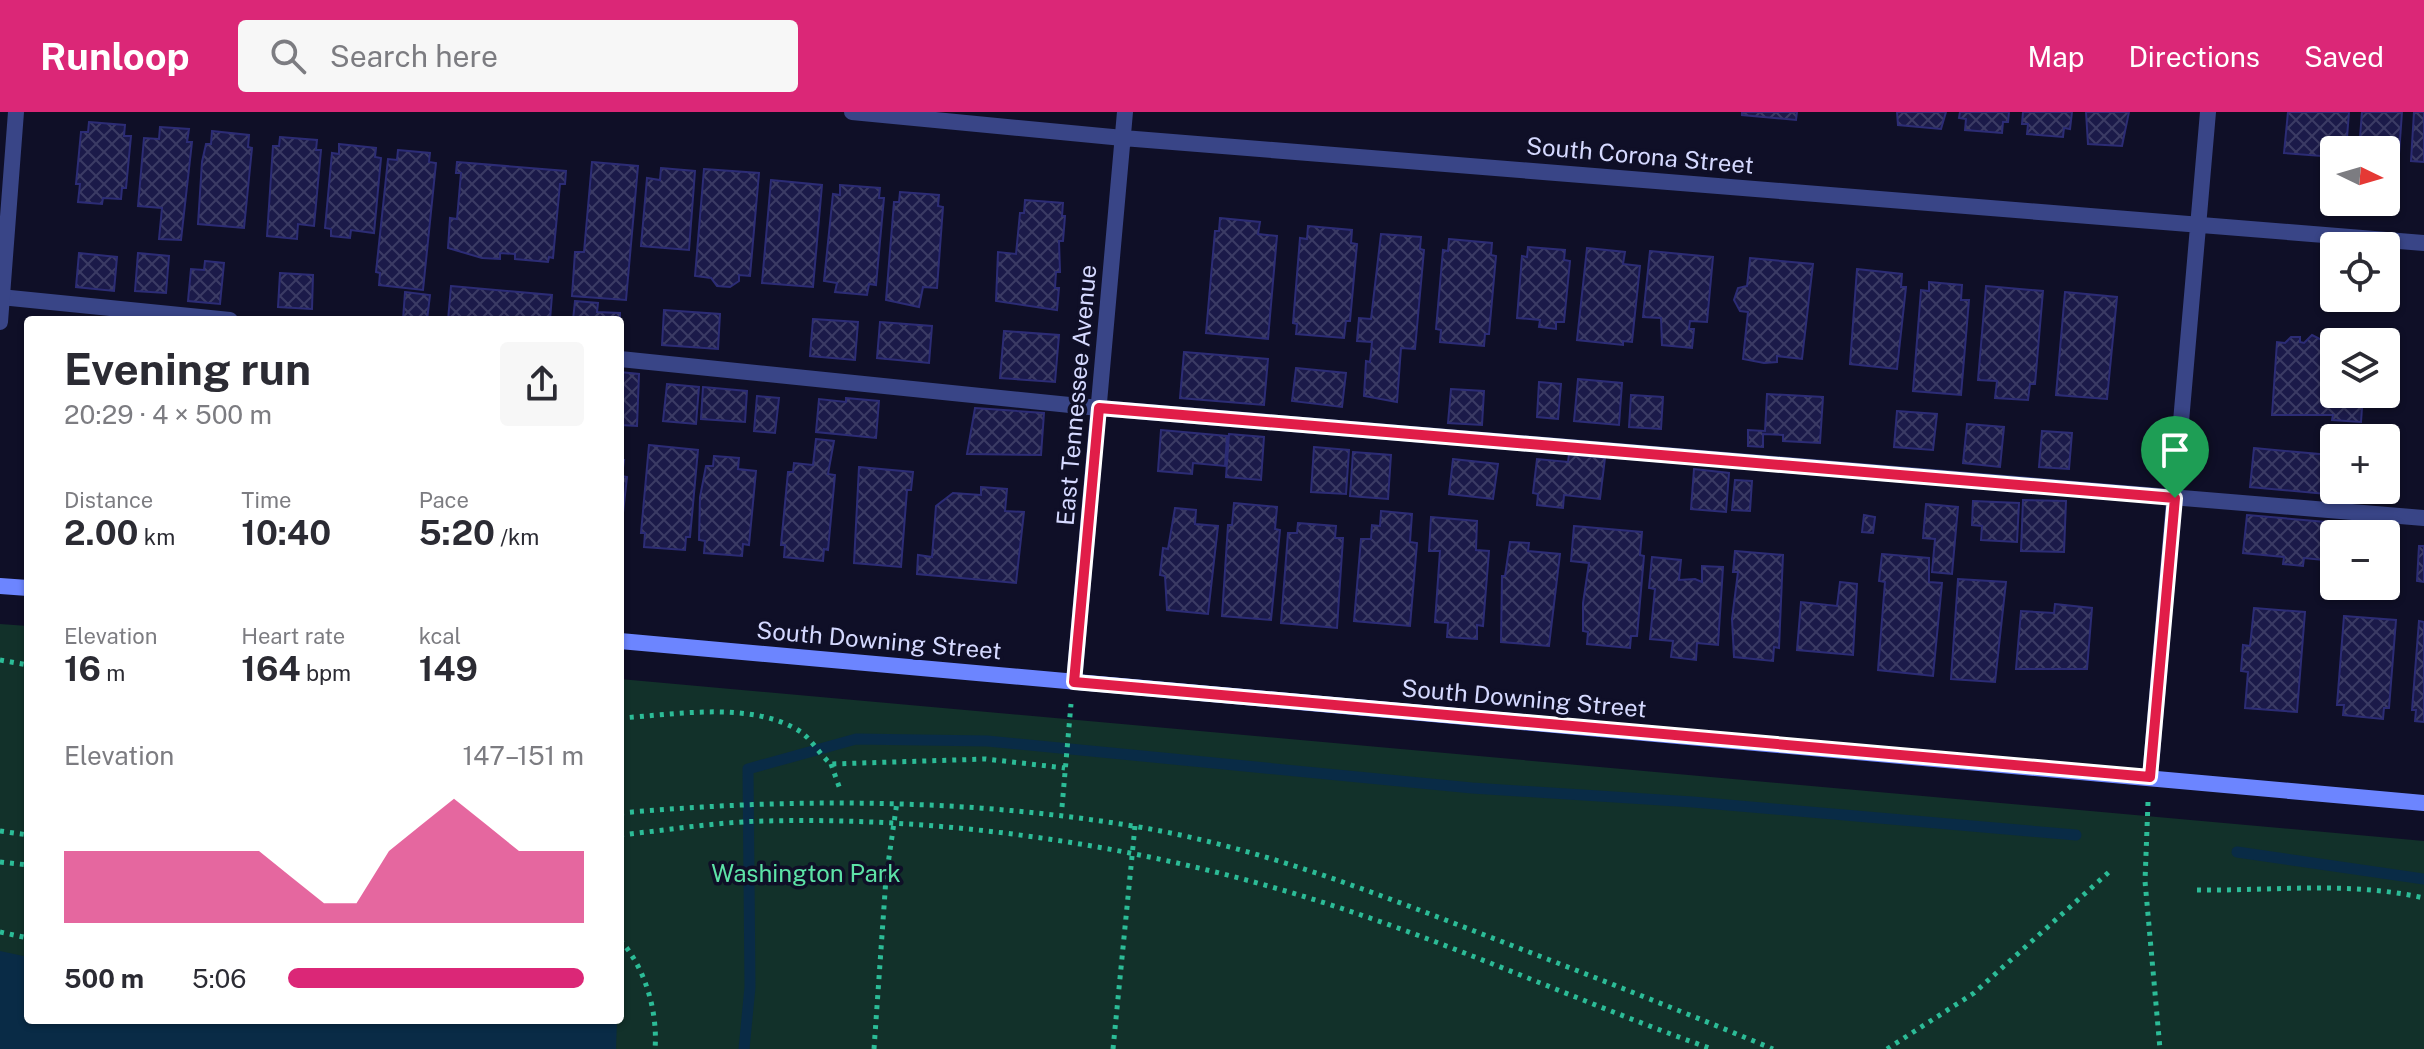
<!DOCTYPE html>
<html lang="en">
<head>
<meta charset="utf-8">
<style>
  :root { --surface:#fff; --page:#f7f7f7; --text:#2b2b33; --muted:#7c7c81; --accent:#db2777 }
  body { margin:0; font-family:"Public Sans",sans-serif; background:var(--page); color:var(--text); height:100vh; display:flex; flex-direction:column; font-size:30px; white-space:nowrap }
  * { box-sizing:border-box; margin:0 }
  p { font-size:26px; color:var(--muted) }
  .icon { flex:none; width:44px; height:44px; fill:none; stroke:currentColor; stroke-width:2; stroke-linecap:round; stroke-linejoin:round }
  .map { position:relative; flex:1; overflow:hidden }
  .side { position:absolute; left:24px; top:204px; width:600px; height:708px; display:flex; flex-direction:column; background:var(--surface); border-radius:8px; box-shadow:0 2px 6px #0004 }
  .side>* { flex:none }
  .needle { width:52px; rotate:95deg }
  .tools { position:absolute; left:2320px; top:24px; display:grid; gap:16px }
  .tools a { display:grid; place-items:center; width:80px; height:80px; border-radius:8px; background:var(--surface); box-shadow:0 2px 6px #0004; font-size:40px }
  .pin { position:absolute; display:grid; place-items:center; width:68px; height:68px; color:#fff; margin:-82px -34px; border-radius:50% 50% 50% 0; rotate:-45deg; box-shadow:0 0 8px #0007 }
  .pin .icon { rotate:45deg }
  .round { display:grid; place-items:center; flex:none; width:84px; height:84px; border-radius:8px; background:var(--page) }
  .head { display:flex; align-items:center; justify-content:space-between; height:136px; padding:0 40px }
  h1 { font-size:44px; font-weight:700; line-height:60px }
  .stats { display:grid; grid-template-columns:repeat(3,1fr); gap:12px; height:136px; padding:8px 40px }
  .stats div { display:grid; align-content:center }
  .stats b { font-size:34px; font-weight:700 }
  .stats small { font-size:22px; font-weight:400 }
  .stats p { font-size:22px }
  .chart { height:224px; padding:16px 40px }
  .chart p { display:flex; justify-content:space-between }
  .chart svg { width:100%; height:144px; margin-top:8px; fill:var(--accent); opacity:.7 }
  ul { padding:0 40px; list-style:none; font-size:26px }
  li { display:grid; grid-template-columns:128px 96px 1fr; align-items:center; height:60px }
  li i { height:20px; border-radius:10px; background:var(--accent) }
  header { display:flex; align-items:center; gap:48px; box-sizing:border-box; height:112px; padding:0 40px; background:var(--accent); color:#fff }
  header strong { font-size:38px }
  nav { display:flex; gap:44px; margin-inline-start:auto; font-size:28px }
  .search { width:560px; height:72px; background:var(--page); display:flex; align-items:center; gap:20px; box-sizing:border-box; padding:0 28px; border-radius:8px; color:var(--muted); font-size:30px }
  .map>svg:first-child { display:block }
</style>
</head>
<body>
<header>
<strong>Runloop</strong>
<div class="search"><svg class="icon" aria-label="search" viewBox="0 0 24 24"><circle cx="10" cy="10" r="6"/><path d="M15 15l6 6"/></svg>Search here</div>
<nav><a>Map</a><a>Directions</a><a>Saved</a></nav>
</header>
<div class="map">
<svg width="2424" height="937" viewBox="0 0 2424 937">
  <defs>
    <pattern id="building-cross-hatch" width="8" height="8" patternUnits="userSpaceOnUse" patternTransform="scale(2)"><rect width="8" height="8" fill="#1b1a49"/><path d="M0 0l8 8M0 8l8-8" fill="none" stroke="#3b3b64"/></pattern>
  </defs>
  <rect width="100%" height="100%" fill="#0f0f27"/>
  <path fill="#12312a" d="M0 512 28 514V908H620V567L2424 729V937H0Z"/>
  <path fill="#092b46" d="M0 839 28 845V908H617L616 937H0Z"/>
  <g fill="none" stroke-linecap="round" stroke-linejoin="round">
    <path stroke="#092b46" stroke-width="11" d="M2237 740 2424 767
      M744 937 750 875 748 657 856 627 987 629 1472 676 1693 690 2076 723"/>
  </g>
  <path fill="url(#building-cross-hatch)" stroke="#2c2c75" stroke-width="2" d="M1742 0H1797L1796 8 1742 3Z
    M1897 0H1946L1941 17 1898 13Z
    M1960 0H2009L2008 10H2003L2002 21 1965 18 1966 7 1959 6Z
    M2023 0H2072L2070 17 2064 16 2063 25 2027 22 2028 12H2022Z
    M2086 0H2129L2122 34 2088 32Z
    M2288 0H2349L2346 38H2334V45L2284 41Z
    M2362 0H2402L2399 42 2359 38Z
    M2414 0H2424V50L2411 49Z
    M89 10 125 13 124 24H131L126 76H122L121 87 103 86 102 92 78 90 80 72H76L81 20H88Z
    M160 15 189 17 187 30H192L181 128 159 127 162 96 138 94 144 26 159 27Z
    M212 19 249 23 248 35 252 36 244 116 198 112 202 50 206 32H211Z
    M280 25 317 28 316 38H321L314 114 298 112 297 127 267 124 273 34H279Z
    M339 32 376 36 375 45 381 46 374 121 351 118 350 126 331 124V117L325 116 332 41 339 42Z
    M398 38 430 41 429 50 436 51 423 178 379 173 380 161 376 160 388 47 397 48Z
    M457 50 566 59 565 72H560L553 146 549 145 548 150 515 147V142L500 141V147L482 146 448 136 450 106 457 107 461 61H456Z
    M592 50 638 54 626 188 572 184 575 140H584Z
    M661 56 695 59 689 138 641 134 647 66 660 68Z
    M704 57 759 61 750 164 739 163V169L730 175 717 174 711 166 695 164Z
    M771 68 822 73 813 175 762 171Z
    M840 73 880 76 879 86H884L876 173 869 172 867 183 835 180 837 171 824 169 833 82 840 83Z
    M900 80 939 83 938 94 943 95 937 176 923 175 919 195 886 188 894 90H899Z
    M1025 88 1063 91 1062 104H1065L1063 129H1059L1060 160H1056L1055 176H1059L1057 198 996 189 998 140 1016 142 1020 101H1024Z
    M1220 106 1260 110 1258 122 1277 124 1268 227 1206 221 1215 119H1219Z
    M1308 114 1352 118 1351 131 1357 132 1350 209H1346L1344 226 1296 222 1297 212 1293 211 1300 126 1307 127Z
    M1381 122 1421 125 1420 137 1424 138 1415 237 1401 236 1397 290 1364 284 1366 249 1370 250 1372 230 1357 229 1359 206 1371 207Z
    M1449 127 1492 131 1491 143 1496 144 1489 222H1485L1484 234 1440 230 1441 218 1436 217 1443 138 1448 139Z
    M1528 135 1565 138 1564 148 1570 149 1564 210H1556V217L1539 215 1540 208 1517 206 1522 144 1527 145Z
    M1587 136 1625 140 1623 152 1640 154 1632 230 1623 229V233L1577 228Z
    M1650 139 1713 145 1707 210 1690 209 1689 217H1694L1692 236 1662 233 1661 206 1643 205Z
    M79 141 117 145 114 179 76 175Z
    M138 141 169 144 166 181 135 179Z
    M1750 146 1813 152 1802 247 1777 244V250L1764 251 1743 247 1748 200 1740 199 1734 188 1738 176 1747 174Z
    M205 149 224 151 220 192 188 189 191 157 204 158Z
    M1857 157 1902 162 1901 175H1906L1897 257 1850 252Z
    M280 161 313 163 312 197 278 195Z
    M1929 170 1962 173 1961 188H1969L1961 283 1913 279 1921 178 1929 179Z
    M451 174 552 183 550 208H448Z
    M1986 174 2043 179 2035 272H2030L2028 288 1995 286 1997 269 1978 268Z
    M405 180 430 183 427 208H403Z
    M2065 180 2117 185 2107 287 2056 283Z
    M575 189 598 191 597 200 620 201V208H573Z
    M664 198 720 202 718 237 662 233Z
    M813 207 858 210 855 248 810 244Z
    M880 210 932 214 929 251 877 246Z
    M1004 219 1059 223 1055 270 1000 266Z
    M2312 223 2322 228V242H2328V234H2334V282H2363L2361 310 2332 308 2333 303H2272L2277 230 2285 231 2291 225H2300V230L2304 231Z
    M1184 240 1268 247 1264 293 1180 286Z
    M1296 256 1346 261 1342 295 1292 289Z
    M620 260 639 262 637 314 620 313Z
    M1578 267 1622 271 1619 313 1574 309Z
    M1539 270 1561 272 1558 307 1537 305Z
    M667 272 699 275 696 312 663 309Z
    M703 275 747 279 745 310 701 307Z
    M1451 277 1484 279 1482 313 1448 311Z
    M1767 282 1823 285 1820 331 1783 329V323L1763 322V335L1748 334V318L1765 319Z
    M1631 283 1663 285 1661 317 1629 315Z
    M757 284 779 286 775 321 754 319Z
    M846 286 879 289 876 326 816 320 819 287 846 290Z
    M975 296 1044 301 1041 343 967 342Z
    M1897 299 1937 302 1933 338 1894 335Z
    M1967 312 2004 315 2000 355 1963 351Z
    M1161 318 1227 324 1225 354 1193 351 1192 362 1158 359Z
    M2042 319 2072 321 2069 357 2039 355Z
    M1229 322 1264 325 1261 368 1226 365Z
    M816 327 834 329 828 362 835 363 828 438 824 437 823 449 784 445 785 433H781L788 360H793L794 351 813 353Z
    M649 333 698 338 690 425H686L685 438 644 435 645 421H641Z
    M1314 335 1349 338 1346 382 1311 380Z
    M2254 336 2330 343 2326 382 2250 375Z
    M1353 340 1391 343 1388 387 1350 384Z
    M1569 342 1605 346 1600 387 1564 383 1563 396 1537 393 1538 382 1533 381 1537 347 1568 350Z
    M714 344 739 346 738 357 756 359 749 433 743 432 742 444 704 441 705 429 699 428 700 385 706 354H713Z
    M1453 347 1498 352 1493 387 1449 382Z
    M620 348H624L622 364 627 365 621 419Z
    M859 355 913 360 911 378H907L901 455 854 451Z
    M1694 357 1729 361 1726 400 1691 397Z
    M1735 368 1752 369 1750 399 1732 398Z
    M981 375 1007 377 1005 399 1024 400 1016 471 917 462 918 443 932 445 936 394 953 381 981 383Z
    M2023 388 2066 389 2064 440 2021 439Z
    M1973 389 2019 391 2017 430 1981 428 1982 414 1972 413Z
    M1234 391 1277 395 1275 417 1280 418 1271 508 1222 504 1228 413H1232Z
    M1926 392 1958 395 1952 462 1932 460 1935 427 1923 426Z
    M1175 396 1196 398 1195 412 1218 414 1208 502 1167 498 1165 464 1160 463 1163 436 1168 437Z
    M1381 399 1412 402 1410 430 1417 431 1410 514 1354 509 1361 427H1371L1372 413 1380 414Z
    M1864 403 1875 405 1873 421 1862 420Z
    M2247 403 2349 412 2348 422H2334V471V449L2304 446 2303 454 2283 452 2284 445 2243 441Z
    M1431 405 1477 409 1476 438 1489 439 1483 514 1477 513V527L1447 525 1448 511 1435 510 1440 439H1429Z
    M1298 411 1336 414 1335 426H1343L1337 516 1281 511 1288 421H1297Z
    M1574 414 1642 420 1640 443 1644 444 1637 524H1631L1630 536 1587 532 1588 520 1583 519V491L1589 451 1571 449Z
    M1510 430 1529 431 1528 439 1560 442 1549 534 1501 530 1502 464H1505Z
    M2419 434H2424V470L2417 469Z
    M1735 439 1783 443 1779 536 1774 535 1773 549 1734 545 1732 507 1738 460H1733Z
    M1882 442 1929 446V470L1942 471 1933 564 1878 558 1885 470 1879 469Z
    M1652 445 1681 448 1679 468 1695 467 1702 470V454L1723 455 1718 533 1697 531 1696 548 1671 545 1673 529 1650 527 1655 477 1649 476Z
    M1958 467 2006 470 1995 570 1951 567Z
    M1840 470 1857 472 1853 543 1797 538 1801 490 1837 494Z
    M2055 492 2092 496 2087 557H2016L2021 499 2054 501Z
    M2254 496 2305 500 2297 600 2245 596 2248 560 2241 559 2243 533 2250 534Z
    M2344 504 2396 508 2389 596H2384L2383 607 2343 603 2344 593H2337Z
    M2419 509 2424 510V610L2415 609 2416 598H2412Z"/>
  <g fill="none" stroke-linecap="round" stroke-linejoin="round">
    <path stroke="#2cbc97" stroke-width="5" stroke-dasharray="4 6" stroke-linecap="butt" d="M0 548 28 553
      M620 606C675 603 752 588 801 620 812 628 820 643 831 652L986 647 1065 656
      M831 652 841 680
      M2148 690 2145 769 2160 937
      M1062 695 1071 592
      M620 701C791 686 963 686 1133 714 1249 733 1360 775 1469 817 1571 856 1672 895 1773 937
      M0 719 28 723
      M620 723C668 718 717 710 765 709 966 704 1177 739 1367 805 1483 845 1596 896 1712 937
      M0 750 28 753
      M2197 778C2273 779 2349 769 2424 786
      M0 820 28 826
      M620 828C645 855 658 900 655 937
      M874 937 886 766 897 690
      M1113 937 1135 714
      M1887 937 1974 881 2109 760"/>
    <path stroke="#394587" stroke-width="16" d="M0 185 230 208
      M620 247 1099 296 2424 406"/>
    <path stroke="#394587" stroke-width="16" d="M852 0 1123 26 2424 131
      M0 210 16 0
      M1074 570 1125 0
      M2150 665 2208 0"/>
    <path stroke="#6c85ff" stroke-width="16" d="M0 474 28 476
      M620 529 2424 691"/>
  </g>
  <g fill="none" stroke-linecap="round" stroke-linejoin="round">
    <g stroke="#fff" stroke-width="16">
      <path id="route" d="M1099 296 2175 386 2150 665 1074 570Z"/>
    </g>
    <use href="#route" stroke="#e11d48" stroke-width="10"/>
  </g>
  <g text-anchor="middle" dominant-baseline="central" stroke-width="7" stroke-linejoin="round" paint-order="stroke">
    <g font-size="24" fill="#d5d9ff" stroke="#0f0f27">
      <text transform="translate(1640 43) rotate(5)">South Corona Street</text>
      <text transform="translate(1076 283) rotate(-85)">East Tennessee Avenue</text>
      <text transform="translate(879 528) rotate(5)">South Downing Street</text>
      <text transform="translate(1524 586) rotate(5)">South Downing Street</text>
    </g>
    <g font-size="24" fill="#5de3a7" stroke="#0f0f27">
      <text x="806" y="761">Washington Park</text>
    </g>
  </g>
</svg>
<div class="tools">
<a><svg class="needle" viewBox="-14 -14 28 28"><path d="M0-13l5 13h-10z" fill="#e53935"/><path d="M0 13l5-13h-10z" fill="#7c7c81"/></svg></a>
<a><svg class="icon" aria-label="locate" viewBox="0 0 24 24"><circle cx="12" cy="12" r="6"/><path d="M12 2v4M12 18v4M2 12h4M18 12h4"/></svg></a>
<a><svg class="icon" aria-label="layers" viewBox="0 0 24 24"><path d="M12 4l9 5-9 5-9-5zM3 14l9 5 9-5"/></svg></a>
<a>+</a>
<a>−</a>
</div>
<div class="pin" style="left:2175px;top:386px;background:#1e9e55"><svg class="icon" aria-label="arrive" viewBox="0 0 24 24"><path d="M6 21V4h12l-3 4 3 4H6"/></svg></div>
<section class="side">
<div class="head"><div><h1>Evening run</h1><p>20:29 · 4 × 500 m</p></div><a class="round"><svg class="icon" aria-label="share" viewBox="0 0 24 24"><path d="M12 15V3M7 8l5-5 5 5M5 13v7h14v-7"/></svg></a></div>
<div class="stats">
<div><p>Distance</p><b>2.00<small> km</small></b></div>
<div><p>Time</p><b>10:40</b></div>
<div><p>Pace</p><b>5:20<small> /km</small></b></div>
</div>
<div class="stats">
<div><p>Elevation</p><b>16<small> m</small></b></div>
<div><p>Heart rate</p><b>164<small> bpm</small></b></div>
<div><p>kcal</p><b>149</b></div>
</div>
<div class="chart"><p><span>Elevation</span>147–151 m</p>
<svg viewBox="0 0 160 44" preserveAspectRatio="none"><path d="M0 44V22L10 22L20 22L30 22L40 22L50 22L60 22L70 30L80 38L90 38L100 22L110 14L120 6L130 14L140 22L150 22L160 22V44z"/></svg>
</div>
<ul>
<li><b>500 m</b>5:06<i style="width:100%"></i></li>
</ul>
</section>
</div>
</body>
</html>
